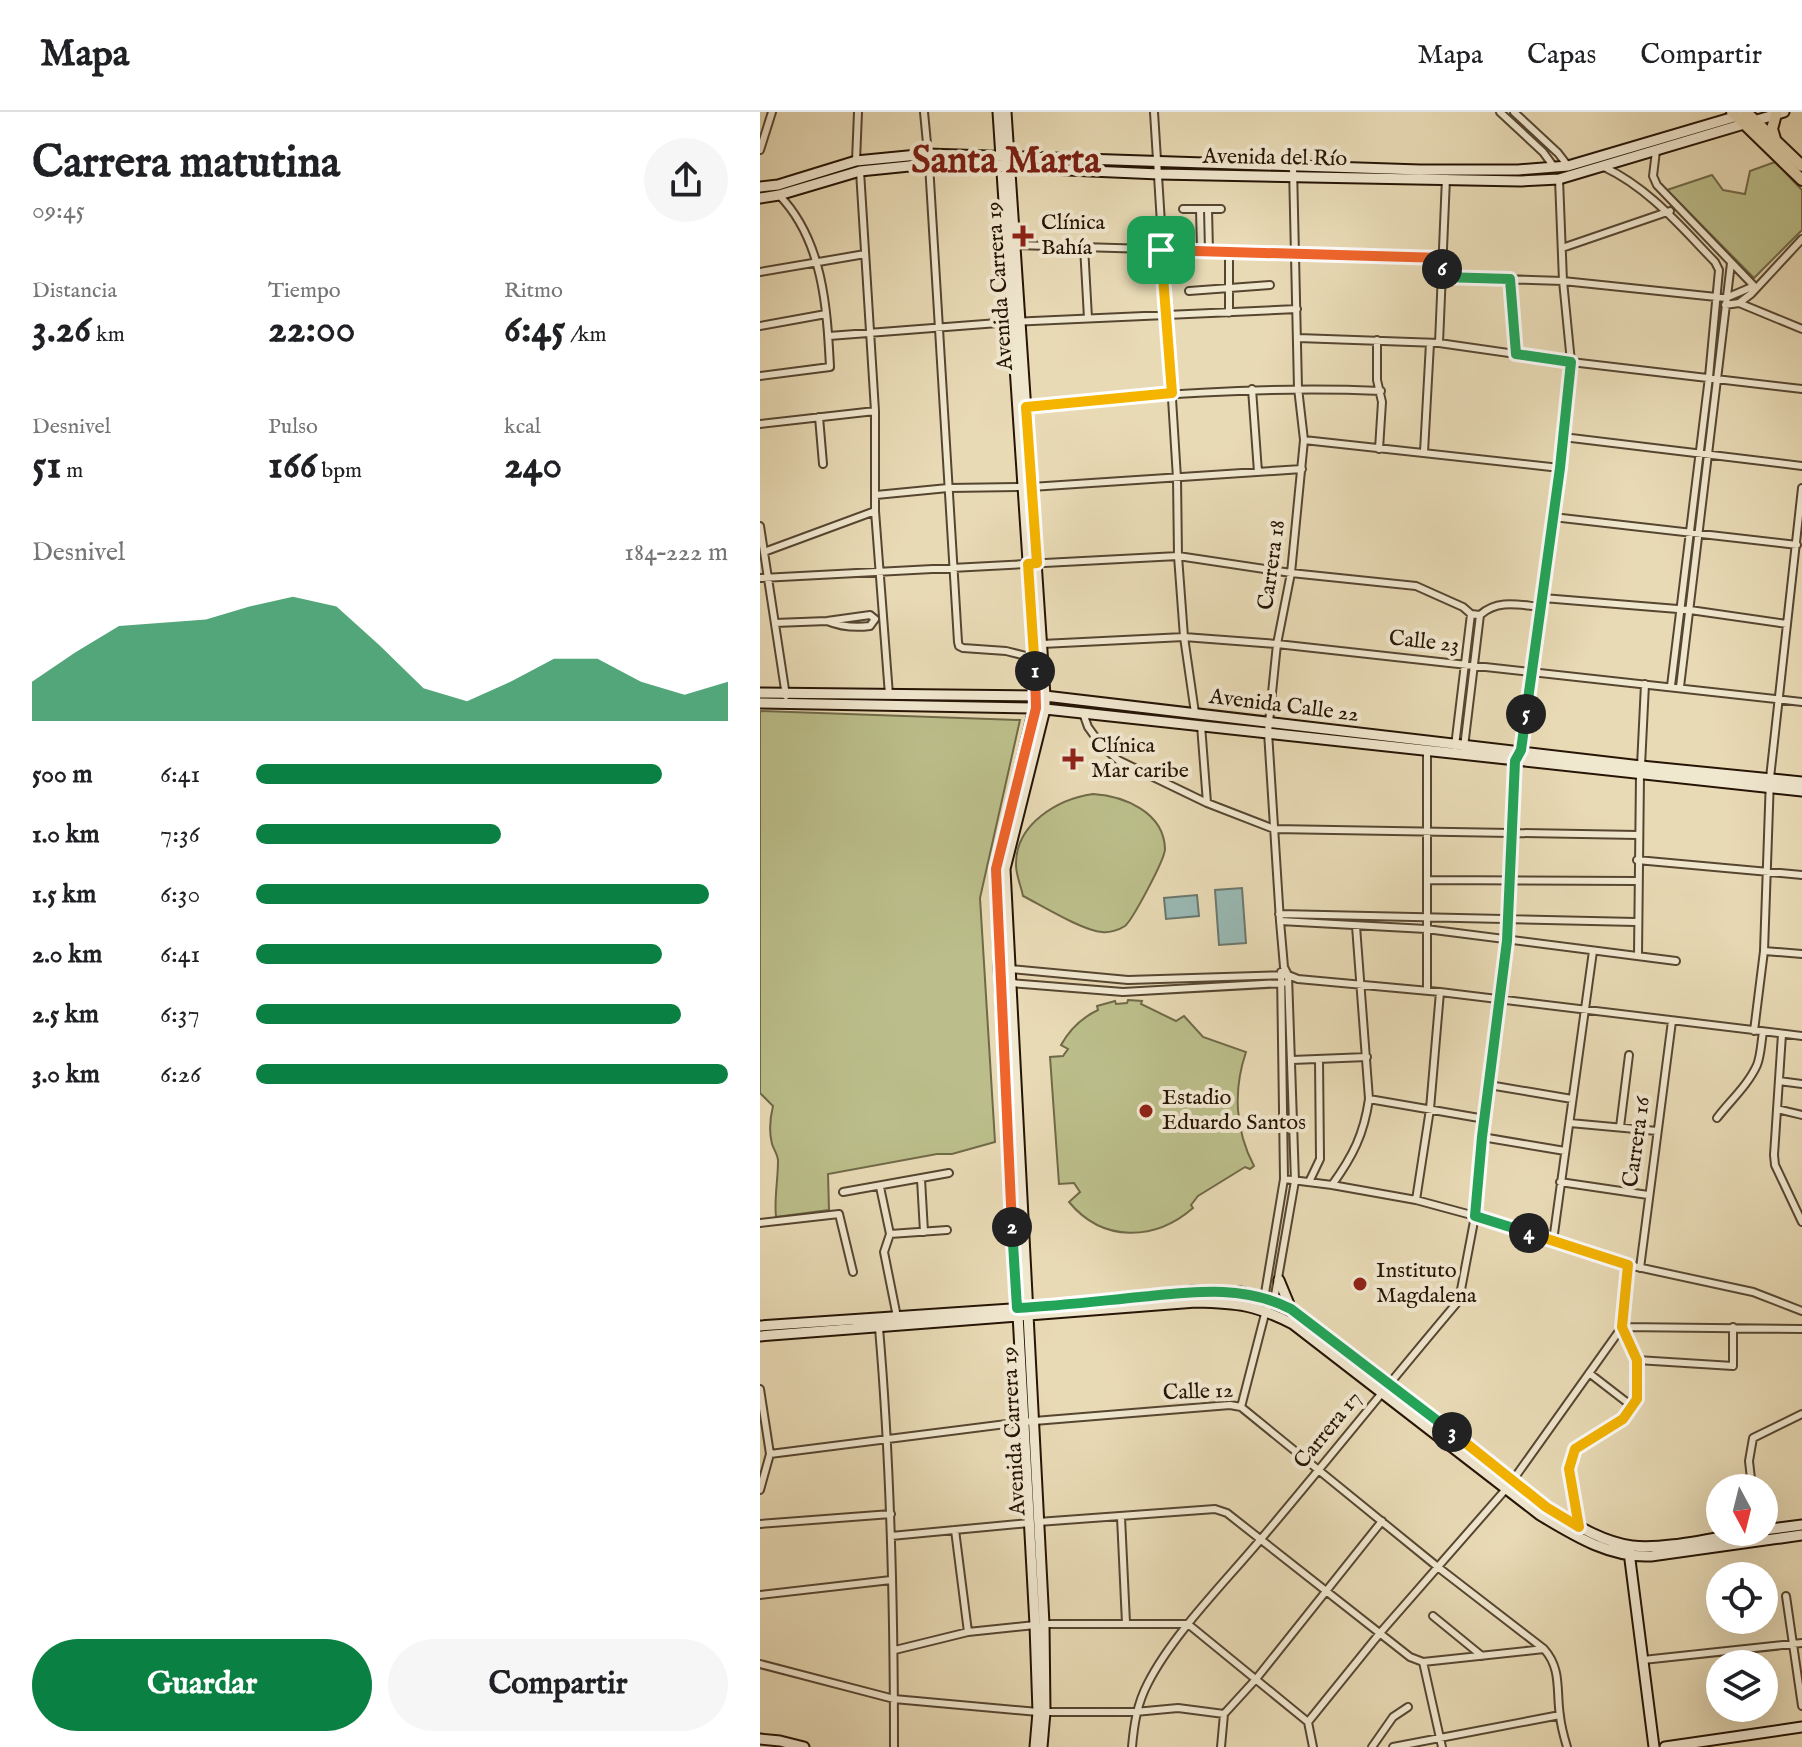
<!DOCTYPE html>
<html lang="es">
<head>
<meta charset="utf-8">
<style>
  :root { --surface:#fff; --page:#f6f6f6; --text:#202124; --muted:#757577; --line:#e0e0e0; --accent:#0b8043 }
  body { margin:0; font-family:"IM FELL English",serif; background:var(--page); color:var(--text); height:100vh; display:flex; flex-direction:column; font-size:30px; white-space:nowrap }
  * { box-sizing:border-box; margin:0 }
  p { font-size:26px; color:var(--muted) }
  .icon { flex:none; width:44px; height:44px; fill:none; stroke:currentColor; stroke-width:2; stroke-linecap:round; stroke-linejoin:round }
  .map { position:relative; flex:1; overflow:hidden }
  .drawer { display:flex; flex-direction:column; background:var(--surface); width:760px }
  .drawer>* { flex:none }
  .needle { width:52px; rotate:173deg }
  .tools { position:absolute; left:946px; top:1362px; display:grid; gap:16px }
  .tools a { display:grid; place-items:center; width:72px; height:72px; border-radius:50%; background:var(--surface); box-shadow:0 8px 32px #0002; font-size:40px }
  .pin { position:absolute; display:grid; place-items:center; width:68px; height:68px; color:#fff; margin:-34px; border-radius:16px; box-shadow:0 4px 12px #0006 }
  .km { position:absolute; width:40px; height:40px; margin:-20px; border-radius:50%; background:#222; color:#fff; font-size:22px; line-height:40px; text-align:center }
  .round { display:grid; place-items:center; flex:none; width:84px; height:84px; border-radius:42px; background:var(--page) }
  .headline { display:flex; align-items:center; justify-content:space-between; height:136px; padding:0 32px }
  h1 { font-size:44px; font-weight:700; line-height:60px }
  .stats { display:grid; grid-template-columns:repeat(3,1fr); gap:12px; height:136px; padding:8px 32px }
  .stats div { display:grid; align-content:center }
  .stats b { font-size:40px; font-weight:700 }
  .stats small { font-size:22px; font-weight:400 }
  .stats p { font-size:22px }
  .chart { height:224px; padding:16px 32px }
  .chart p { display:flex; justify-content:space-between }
  .chart svg { width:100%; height:144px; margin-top:8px; fill:var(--accent); opacity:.7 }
  .action { display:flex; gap:16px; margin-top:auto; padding:16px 32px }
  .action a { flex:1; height:92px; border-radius:48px; background:var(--accent); color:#fff; font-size:32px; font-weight:700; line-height:92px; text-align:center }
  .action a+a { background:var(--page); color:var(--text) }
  ul { padding:0 32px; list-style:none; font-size:26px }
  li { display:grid; grid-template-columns:128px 96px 1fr; align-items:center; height:60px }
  li i { height:20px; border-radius:10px; background:var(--accent) }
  header { display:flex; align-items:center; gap:48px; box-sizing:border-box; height:112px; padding:0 40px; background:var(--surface); border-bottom:2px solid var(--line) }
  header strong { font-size:38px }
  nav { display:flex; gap:44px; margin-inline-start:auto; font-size:28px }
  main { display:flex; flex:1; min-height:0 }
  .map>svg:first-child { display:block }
</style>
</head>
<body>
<header>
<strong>Mapa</strong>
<nav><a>Mapa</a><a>Capas</a><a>Compartir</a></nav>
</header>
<main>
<section class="drawer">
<div class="headline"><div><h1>Carrera matutina</h1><p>09:45</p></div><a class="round"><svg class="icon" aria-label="share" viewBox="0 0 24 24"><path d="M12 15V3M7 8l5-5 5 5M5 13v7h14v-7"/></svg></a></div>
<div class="stats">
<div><p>Distancia</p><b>3.26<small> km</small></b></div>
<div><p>Tiempo</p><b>22:00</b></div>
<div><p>Ritmo</p><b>6:45<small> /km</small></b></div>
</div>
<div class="stats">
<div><p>Desnivel</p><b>51<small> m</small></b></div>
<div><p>Pulso</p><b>166<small> bpm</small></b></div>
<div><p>kcal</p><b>240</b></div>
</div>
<div class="chart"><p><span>Desnivel</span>184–222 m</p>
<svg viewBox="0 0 160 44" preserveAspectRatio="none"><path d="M0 44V32L10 23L20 15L30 14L40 13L50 9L60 6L70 9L80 21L90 34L100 38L110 32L120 25L130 25L140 32L150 36L160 32V44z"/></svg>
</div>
<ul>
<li><b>500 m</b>6:41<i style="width:86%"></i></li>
<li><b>1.0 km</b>7:36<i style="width:52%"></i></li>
<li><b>1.5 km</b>6:30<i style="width:96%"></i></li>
<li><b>2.0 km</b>6:41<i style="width:86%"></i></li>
<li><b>2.5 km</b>6:37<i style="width:90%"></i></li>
<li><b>3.0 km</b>6:26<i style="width:100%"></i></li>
</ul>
<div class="action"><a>Guardar</a><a>Compartir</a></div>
</section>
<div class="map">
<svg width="1042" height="1635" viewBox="0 0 1042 1635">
  <rect width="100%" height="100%" fill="#e8dab5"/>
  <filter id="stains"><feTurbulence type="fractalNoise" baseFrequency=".0025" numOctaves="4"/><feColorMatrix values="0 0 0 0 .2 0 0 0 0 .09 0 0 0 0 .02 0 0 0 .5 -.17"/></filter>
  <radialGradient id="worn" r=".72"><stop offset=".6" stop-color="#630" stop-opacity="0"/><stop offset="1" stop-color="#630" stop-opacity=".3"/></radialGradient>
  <path fill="#bbbe8a" stroke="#706948" stroke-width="2" d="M1015 50 1042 78V118L994 166 907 78 952 63 963 78 985 82 990 59Z
    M0 599 260 608 220 786 235 1030 192 1042H177L68 1062 69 1098 16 1105C14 1086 18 1069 18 1049 18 1043 14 1038 12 1032 9 1020 10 1006 13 994L0 981Z
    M333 682C364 684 404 700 405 737 405 747 373 807 365 814 359 818 349 821 342 820 323 819 281 793 263 784 261 774 256 763 256 753 255 712 298 687 333 682Z
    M368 888 382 889 381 892 416 909 424 904 443 925 486 940C473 978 475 1018 494 1054L490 1057 485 1055 438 1084 431 1093 433 1096C395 1129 343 1131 309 1090L320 1080 314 1071 299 1072 290 945 303 944 308 937 301 933C310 917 321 906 338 898L337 894 355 889 356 892 367 891Z"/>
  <path fill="#99b9b4" stroke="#6b776e" stroke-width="2" d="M482 776 486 831 459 833 455 778Z
    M437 783 439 804 406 807 404 786Z"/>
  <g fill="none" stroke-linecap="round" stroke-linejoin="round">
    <g stroke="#564631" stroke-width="10">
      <path id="street" d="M164 0 168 42
        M394 0 417 366 418 444 424 525 435 601
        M740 0 783 40 794 55
        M754 0 798 41 808 54
        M0 38 12 0
        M896 39 893 64 897 73 996 176
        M96 49 98 0
        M169 52 198 530 199 534 203 536 246 539 274 546
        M844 55C889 76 921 115 955 150L959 158 949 265 911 574
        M100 59 115 299V399L129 583
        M423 97H461
        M440 97 441 139
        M448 97 449 139
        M255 133 683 146
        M324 134 328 206
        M802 136 910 99
        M0 160 105 142
        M682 165 803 169 966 186 994 174
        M750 167 756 242
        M429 179 510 173
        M979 191 1042 217
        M965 193 979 191 991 182 1042 127
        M469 201V140
        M0 214 66 202
        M69 224 251 210 537 197
        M538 226 679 231 811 250 1042 277
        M617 228V268L622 290 619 337
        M679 231 686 66
        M0 264 70 255C67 196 63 128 19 83
        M492 277 498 360
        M266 295C387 283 499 274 621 279
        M59 305 63 352
        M0 312 115 299
        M803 325 1042 354
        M544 328 800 356
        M664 340 670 231
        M271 375 542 357
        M116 383 188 376 263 375
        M793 405 1037 433
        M0 414 26 584
        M4 440 115 399
        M0 466 418 444 531 461 656 474 703 495 711 502 720 503C738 487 759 493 781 495
        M783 486 930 498 1027 512
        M15 511 67 509 110 503 115 507 110 514C95 516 82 515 67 509
        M282 532 424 525 517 532 1042 590
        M920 575 971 151
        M323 601 328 615 341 633 358 648 447 691 514 717 878 723
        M441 613 447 691
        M695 634 711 502
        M704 635 720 503
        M667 638V878
        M881 654 885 572
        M877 748 1042 763
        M667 768 877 769
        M519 802 876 810
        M520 809 666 817 916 849
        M1004 839 1042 842
        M878 843 880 663
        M250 857 368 868 528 863 538 867 680 880 1042 924
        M251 871 363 880 523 871
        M994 919 1004 839 1010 666 1042 376
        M1022 922 1014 1043 1015 1053 1042 1110
        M532 948 607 945
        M1019 969 1042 972
        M729 973 812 987
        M609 987 725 1007
        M1017 997 1042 1003
        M957 1006C970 989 988 973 997 953 1001 943 1001 931 1003 920
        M810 1011 897 1019
        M860 1015 869 943
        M722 1025 805 1039
        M161 1067 164 1120
        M524 1067 572 1073 656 1088 715 1104 868 1153 993 1180 1042 1199
        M549 1070 560 1047 559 947
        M800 1070 888 1083
        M572 1073C593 1044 604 1022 609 987L596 814
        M120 1075 130 1122 124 1140 137 1205
        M83 1080 189 1061
        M656 1088 670 997 680 880
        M0 1111 79 1102 93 1160
        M130 1122 187 1118
        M793 1129 833 839
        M880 1156 912 909
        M504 1187 524 1067 521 860
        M506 1198 514 1189 535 1069 528 863 524 855 520 809 508 620 517 532 531 461 544 328 538 276 533 55
        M119 1216C131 1355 134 1495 134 1635
        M877 1248 973 1254V1215
        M829 1261 873 1295
        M0 1277 10 1342 0 1378
        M481 1295 506 1198
        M10 1342 262 1310 470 1293 481 1295 679 1456 784 1537C802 1557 796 1579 800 1604 801 1614 804 1625 807 1635
        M753 1368 862 1215 1042 1217
        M992 1376 989 1349 993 1326 1042 1302
        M361 1405 366 1511
        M278 1410 455 1397 467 1401 650 1545 663 1550 784 1537
        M0 1412 131 1402
        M819 1413 809 1357 815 1337 863 1307 877 1287V1248L862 1215 868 1153
        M195 1418 208 1520
        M131 1424 269 1411
        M0 1483 131 1468
        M1026 1484 1042 1594
        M673 1504 722 1544
        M284 1512H428L548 1610
        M135 1538 208 1520 275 1513
        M883 1548 1042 1531
        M663 1550 682 1635
        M0 1552 134 1587 278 1600H375L418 1596 464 1602
        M548 1610 620 1521 746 1377
        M548 1610 553 1635
        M372 1635C374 1612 377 1592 388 1571 413 1522 465 1470 501 1427 567 1349 630 1270 696 1192L700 1183 715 1104 722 1025 741 888 747 829 755 649 761 638 783 486 811 250 803 169 799 67
        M461 1635 464 1602 496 1567 622 1409
        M612 1635 633 1605 648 1595
        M633 1635 800 1603"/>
    </g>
    <g stroke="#261405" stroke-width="13">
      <path id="secondary" d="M238 0 277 584 236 757 239 855 275 1513 278 1600 275 1635
        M246 0 285 584V597L245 757 284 1512 285 1600 282 1635
        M0 75 18 73 96 49 168 42 660 58H758L808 54 981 3
        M0 86 19 83 100 59 169 52 399 62 761 69 799 67 1024 0
        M0 581 285 584 881 654 1042 670
        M0 591 276 596 1042 679
        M519 1168 531 1197
        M0 1214 265 1196 433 1179 481 1180 514 1189 531 1197 786 1395C813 1411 841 1430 872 1434 905 1438 956 1425 991 1420
        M0 1224 436 1190C478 1191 496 1193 533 1212L780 1403C815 1424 850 1446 891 1444L1042 1423
        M1004 1418 1042 1413
        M869 1440 894 1635
        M0 1627 20 1629 44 1635
        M905 1635 1042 1615"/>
    </g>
    <g stroke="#261405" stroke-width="14">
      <path id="primary" d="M972 0 1042 68
        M986 0 1042 54
        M1015 27 1012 17 1016 2"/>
    </g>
    <use href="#street" stroke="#f0e7cf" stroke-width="6"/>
    <use href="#secondary" stroke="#f0e7cf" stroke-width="9"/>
    <use href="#primary" stroke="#e8dab5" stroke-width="10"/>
  </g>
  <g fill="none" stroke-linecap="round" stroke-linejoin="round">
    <g stroke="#fff" stroke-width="16">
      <path id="split-1" d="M275 559 268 452 277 451 266 295 412 281 401 138"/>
    </g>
    <g stroke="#fff" stroke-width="16">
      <path id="split-2" d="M252 1115 236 757 276 596 275 559"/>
    </g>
    <g stroke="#fff" stroke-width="16">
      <path id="split-3" d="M252 1115 257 1196C298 1194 339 1189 380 1185 431 1180 483 1172 531 1197L692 1320"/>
    </g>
    <g stroke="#fff" stroke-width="16">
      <path id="split-4" d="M692 1320 786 1395 819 1415 809 1357 815 1337 863 1307 877 1287V1248L862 1215 868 1153 769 1121"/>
    </g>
    <g stroke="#fff" stroke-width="16">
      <path id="split-5" d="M766 602 761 638 755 649 747 829 722 1025 715 1104 769 1121"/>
    </g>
    <g stroke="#fff" stroke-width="16">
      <path id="split-6" d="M682 157V165L750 167 756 242 811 250 800 356 766 602"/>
    </g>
    <g stroke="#fff" stroke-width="16">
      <path id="split-7" d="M401 138 683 146 682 157"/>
    </g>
    <use href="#split-1" stroke="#f5b400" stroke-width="10"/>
    <use href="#split-2" stroke="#f0652b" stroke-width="10"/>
    <use href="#split-3" stroke="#22a559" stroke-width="10"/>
    <use href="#split-4" stroke="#f5b400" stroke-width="10"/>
    <use href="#split-5" stroke="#22a559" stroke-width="10"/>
    <use href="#split-6" stroke="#22a559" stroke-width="10"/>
    <use href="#split-7" stroke="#f0652b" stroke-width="10"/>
  </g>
  <g fill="#8f2418" stroke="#f0e7cf" stroke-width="3">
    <path d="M259 112h8v8h8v8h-8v8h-8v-8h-8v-8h8z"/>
    <path d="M309 635h8v8h8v8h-8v8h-8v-8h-8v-8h8z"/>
    <circle cx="386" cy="999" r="8"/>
    <circle cx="600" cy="1172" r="8"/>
  </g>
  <g text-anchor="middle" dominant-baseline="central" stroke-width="8" stroke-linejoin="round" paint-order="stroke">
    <g font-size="22" fill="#261405" stroke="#f0e7cf">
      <text transform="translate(515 46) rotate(1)">Avenida del Río</text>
      <text transform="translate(240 174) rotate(-94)">Avenida Carrera 19</text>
      <text transform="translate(512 453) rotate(-82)">Carrera 18</text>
      <text transform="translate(664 530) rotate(6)">Calle 23</text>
      <text transform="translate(524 594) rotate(7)">Avenida Calle 22</text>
      <text transform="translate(877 1030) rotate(-82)">Carrera 16</text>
      <text transform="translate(438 1280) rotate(-2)">Calle 12</text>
      <text transform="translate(568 1318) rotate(-51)">Carrera 17</text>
      <text transform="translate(254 1319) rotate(-93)">Avenida Carrera 19</text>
    </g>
    <g font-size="22" fill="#261405" stroke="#f0e7cf" text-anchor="start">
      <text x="281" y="111">Clínica<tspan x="281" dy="25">Bahía</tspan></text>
      <text x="331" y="634">Clínica<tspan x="331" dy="25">Mar caribe</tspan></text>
      <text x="402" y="986">Estadio<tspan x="402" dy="25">Eduardo Santos</tspan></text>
      <text x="616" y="1159">Instituto<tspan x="616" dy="25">Magdalena</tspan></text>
    </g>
    <g font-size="38" font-weight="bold" fill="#7a1f14" stroke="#f0e7cf">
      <text x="246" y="50">Santa Marta</text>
    </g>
  </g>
  <rect width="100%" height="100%" filter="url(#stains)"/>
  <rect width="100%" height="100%" fill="url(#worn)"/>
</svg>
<div class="tools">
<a><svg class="needle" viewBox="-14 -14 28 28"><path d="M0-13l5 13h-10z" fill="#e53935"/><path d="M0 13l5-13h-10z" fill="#757577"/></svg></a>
<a><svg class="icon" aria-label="locate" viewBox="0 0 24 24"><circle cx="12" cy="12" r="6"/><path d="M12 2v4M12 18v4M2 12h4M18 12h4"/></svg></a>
<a><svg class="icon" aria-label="layers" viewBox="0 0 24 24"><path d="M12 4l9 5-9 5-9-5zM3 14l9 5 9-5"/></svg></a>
</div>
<div class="pin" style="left:401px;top:138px;background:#1e9e55"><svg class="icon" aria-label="arrive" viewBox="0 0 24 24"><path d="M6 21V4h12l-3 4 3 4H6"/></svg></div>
<b class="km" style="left:275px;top:559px">1</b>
<b class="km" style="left:252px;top:1115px">2</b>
<b class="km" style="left:692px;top:1320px">3</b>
<b class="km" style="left:769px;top:1121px">4</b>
<b class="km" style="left:766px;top:602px">5</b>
<b class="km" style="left:682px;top:157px">6</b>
</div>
</main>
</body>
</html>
